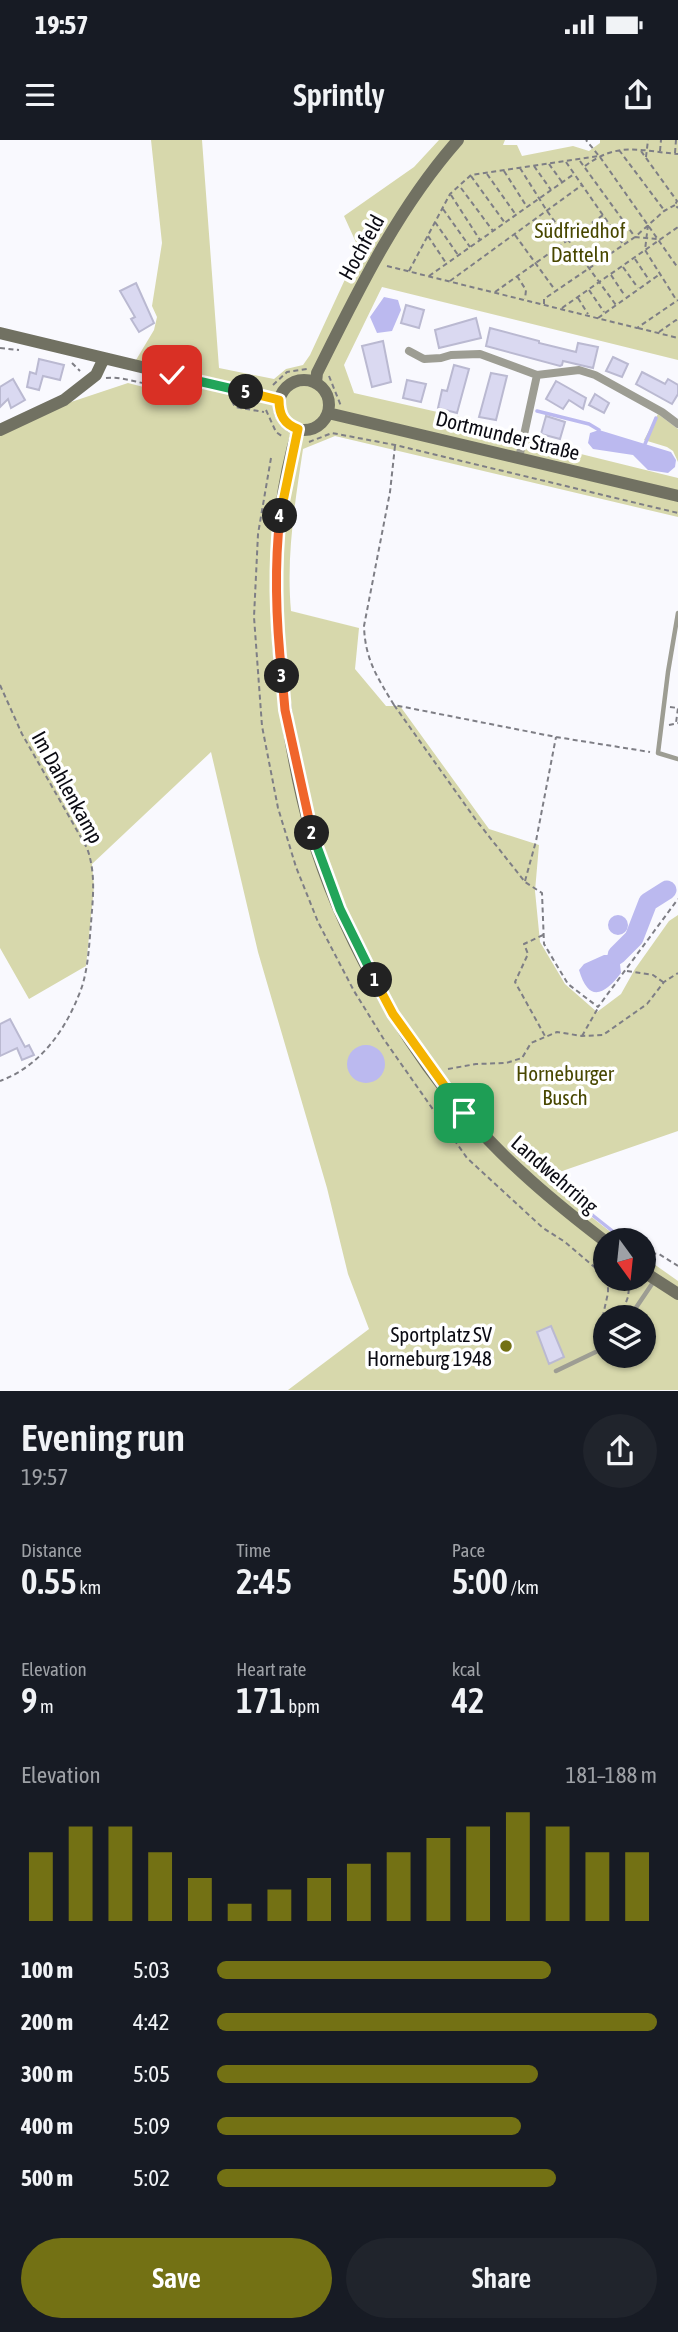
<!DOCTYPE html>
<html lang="en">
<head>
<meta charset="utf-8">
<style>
  :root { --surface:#171b24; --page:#20242c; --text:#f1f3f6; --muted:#9ea1a6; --accent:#737114 }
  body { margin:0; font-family:"Asap Condensed",sans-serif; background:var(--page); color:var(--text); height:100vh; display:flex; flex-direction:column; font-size:26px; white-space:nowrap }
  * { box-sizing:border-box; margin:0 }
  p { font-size:23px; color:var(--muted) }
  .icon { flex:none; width:38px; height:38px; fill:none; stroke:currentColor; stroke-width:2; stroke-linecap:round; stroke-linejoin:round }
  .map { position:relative; height:1251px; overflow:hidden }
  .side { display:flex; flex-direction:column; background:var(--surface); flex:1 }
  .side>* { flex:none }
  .needle { width:46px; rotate:165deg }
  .tools { position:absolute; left:593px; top:1088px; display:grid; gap:14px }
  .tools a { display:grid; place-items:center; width:63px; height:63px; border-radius:50%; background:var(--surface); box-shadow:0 2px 5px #0004; font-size:35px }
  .pin { position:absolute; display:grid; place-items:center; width:60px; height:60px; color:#fff; margin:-30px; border-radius:14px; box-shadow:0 4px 10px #0006 }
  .km { position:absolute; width:35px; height:35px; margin:-18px; border-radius:50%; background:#222; color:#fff; font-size:19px; line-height:35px; text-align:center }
  .round { display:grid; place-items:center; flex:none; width:74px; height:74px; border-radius:37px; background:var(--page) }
  .summary { display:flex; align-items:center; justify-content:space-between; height:119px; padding:0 21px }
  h1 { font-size:38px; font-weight:600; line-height:52px }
  .metrics { display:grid; grid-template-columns:repeat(3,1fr); gap:10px; height:119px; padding:7px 21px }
  .metrics div { display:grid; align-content:center }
  .metrics b { font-size:35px; font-weight:600 }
  .metrics small { font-size:19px; font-weight:400 }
  .metrics p { font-size:19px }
  .chart { height:196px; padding:14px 21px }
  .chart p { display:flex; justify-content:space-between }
  .chart svg { width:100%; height:126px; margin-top:7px; stroke:var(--accent); stroke-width:6 }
  .cta { display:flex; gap:14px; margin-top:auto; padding:14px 21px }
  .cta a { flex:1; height:80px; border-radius:42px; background:var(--accent); color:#fff; font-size:28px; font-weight:600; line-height:80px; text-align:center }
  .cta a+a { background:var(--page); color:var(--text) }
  ul { padding:0 21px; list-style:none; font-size:23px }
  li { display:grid; grid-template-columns:112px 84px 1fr; align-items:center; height:52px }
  li i { height:18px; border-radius:9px; background:var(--accent) }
  .status { display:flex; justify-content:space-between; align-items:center; height:49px; padding:0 35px; background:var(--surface); direction:ltr }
  .status svg { height:19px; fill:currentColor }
  header { display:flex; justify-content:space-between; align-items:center; height:91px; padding:0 21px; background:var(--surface); font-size:32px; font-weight:600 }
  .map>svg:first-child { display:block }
</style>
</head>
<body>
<div class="status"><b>19:57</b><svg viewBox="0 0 49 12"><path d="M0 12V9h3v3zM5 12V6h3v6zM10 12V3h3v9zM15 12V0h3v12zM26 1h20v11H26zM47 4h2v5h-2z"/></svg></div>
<header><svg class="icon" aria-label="menu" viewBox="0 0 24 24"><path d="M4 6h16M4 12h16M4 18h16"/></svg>Sprintly<svg class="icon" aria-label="share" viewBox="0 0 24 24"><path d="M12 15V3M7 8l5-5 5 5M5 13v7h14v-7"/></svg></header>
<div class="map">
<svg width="678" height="1251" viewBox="0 0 678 1251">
  <rect width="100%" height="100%" fill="#f9f9fe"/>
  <path fill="#d7d8ac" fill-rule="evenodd" d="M151 0H202L219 228 274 239 286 229 303 225 310 215 359 109 344 76 414 27 439 0H505L503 5H517L522 16 573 6 589 11 600 3V0H678V220L382 147 344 225 354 253 477 281 496 292 512 297 678 338V377L335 296 303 309C295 363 286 416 291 471L359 488 355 529 386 566H400L489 689 539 705 535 751 540 802 565 844 597 872 621 854 635 829 669 781 678 775V991L542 1038 622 1101H606V1139H644V1117L678 1141V1250H288L369 1189 348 1134 327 1048 258 812 211 612 92 724 94 747 86 826 29 859 0 808V290L23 278 128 243 167 253 170 234 133 225 154 190 157 177 152 166 162 103ZM606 1178H644V1216H606Z
    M658 274 678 289V322L673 311 667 307 644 300Z"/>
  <path fill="#bbb9ef" d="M384 157 398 160 401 170 392 191 377 193 370 177Z
    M599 290 671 312 676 320 675 327 668 333 648 330 633 315 593 309 588 303 590 293Z
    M608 785a10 10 0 1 1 20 0a10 10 0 1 1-20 0Z
    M604 815H619L621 833C605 854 589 864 579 830L584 824Z
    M347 924a19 19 0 1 1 38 0a19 19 0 1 1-38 0Z"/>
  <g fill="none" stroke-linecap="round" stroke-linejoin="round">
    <path stroke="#bbb9ef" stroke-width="3.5" d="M537 271 589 284 599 290
      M645 304 656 278
      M523 1010 586 1070 625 1101"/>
    <path stroke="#bbb9ef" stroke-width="19" d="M617 815 634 798 648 762 667 750"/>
  </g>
  <path fill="#dad9f1" stroke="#bab9d1" stroke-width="2" d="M136 143 154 183 139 192 131 179 135 177 120 151Z
    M406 165 424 170 419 188 401 183Z
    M476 178 481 198 439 208 435 190Z
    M490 188 539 201V203L576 212 578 203 598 207 593 228 563 221 562 225 560 226 486 206Z
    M383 201 391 242 372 247 362 206Z
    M613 217 628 224 622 237 606 231Z
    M39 219 64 225 60 240 43 236 39 250 27 247 30 232 36 234Z
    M454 225 469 229 457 273 438 268 442 250 447 251Z
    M642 232 665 244 668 239 678 245V254L672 264 636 244Z
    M491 233 507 236 496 280 479 277Z
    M13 239 25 260 11 268 8 259 0 267V247Z
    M407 240 426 244 421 262 403 258Z
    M556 241 586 258 583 269 569 260 563 269 546 259Z
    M595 254 609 263 604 273 589 265Z
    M546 276 565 282 560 299 541 294Z
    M10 879 25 907 29 905 34 915 22 920 17 908 0 916V884Z
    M551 1186 564 1217 549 1224 537 1192Z"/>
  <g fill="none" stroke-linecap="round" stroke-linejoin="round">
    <path stroke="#7e7e85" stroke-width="2" stroke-dasharray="5 3.5" stroke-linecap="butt" d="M619 10 664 70
      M641 11 677 61 675 65 678 68
      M660 11 661 0
      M675 13 676 0
      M600 17 678 128
      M646 17 648 0
      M580 21 635 97 657 99
      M566 22 623 104
      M549 24 562 42
      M534 26 551 50
      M585 26C618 1 640 11 678 14
      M520 28 547 71 616 165
      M504 31 527 67
      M487 34 516 75
      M471 36 505 83
      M461 48 493 91
      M451 55 480 100
      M443 69 470 107
      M435 82 458 115
      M648 85 645 110 677 161
      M515 95 555 150
      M428 96 446 123
      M635 119 649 140
      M387 126 637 188 678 160
      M623 127 638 148
      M409 131 450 54 471 35 599 16 586 0
      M611 135 625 156
      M429 136 574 34
      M517 136 526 150 525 159
      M450 141 582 45
      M589 150 604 172
      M495 152 603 75
      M578 158 588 174
      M544 164V159L635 97 664 71 675 65
      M562 168 678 87
      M598 178 660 134
      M638 188 678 198
      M659 192 676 180 678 183
      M0 208 19 210
      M72 223 80 231
      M329 236 341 266
      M106 238C125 236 143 246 162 245
      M273 245 287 232 307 229
      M232 261 235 267 264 272
      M266 270 276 292 283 297
      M309 302 332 293 395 305 678 373
      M395 306 390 352 364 486C365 519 377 537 394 565L556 597 650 612
      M271 318 258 394 254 477 262 586 278 668 296 727 318 782 354 851 383 898 467 1018 543 1088 565 1102 606 1137
      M0 545 22 594 87 708C96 733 93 757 91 783 89 807 88 835 78 857 63 894 38 927 0 941
      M394 565 476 680 525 742 542 753 544 804 568 844 598 867 678 759
      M670 567 678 568 676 583
      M669 585 678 583
      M525 741 536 701 556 597
      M543 795 524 804 528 814 515 842 545 896
      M627 831 653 835 663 842
      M582 896 598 868
      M448 929 476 924 506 923 522 918 531 903 557 892 582 896 603 895 647 864 664 842 678 833
      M644 1116 647 1113 659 1114 678 1126
      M620 1178 628 1157 630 1139
      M597 1202 608 1153V1139"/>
    <path stroke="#9d9d93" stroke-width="4.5" d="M678 473 668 532 658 613 678 619
      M629 1178 654 1141
      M556 1231 606 1207"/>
    <path stroke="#9d9d93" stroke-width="8" d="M409 211 424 219 441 218 451 215 480 214 537 235 579 230 595 235 662 272 678 284
      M519 318 537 235"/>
    <path stroke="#717162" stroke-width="12" d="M0 193 279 260
      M279 265a25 25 0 1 1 50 0a25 25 0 1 1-50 0Z
      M316 243 317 233C358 151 397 69 458 0
      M328 273 678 356
      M298 289C274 367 272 450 281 531 287 585 296 640 311 692 339 789 400 898 465 974 507 1023 555 1063 606 1102
      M0 290 64 260 96 235 104 218
      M644 1132 678 1154"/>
  </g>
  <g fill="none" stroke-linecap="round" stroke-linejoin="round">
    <g stroke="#fff" stroke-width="14">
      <path id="split-1" d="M375 840 393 874 464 973"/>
    </g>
    <g stroke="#fff" stroke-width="14">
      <path id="split-2" d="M312 693 340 769 375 840"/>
    </g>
    <g stroke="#fff" stroke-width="14">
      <path id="split-3" d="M282 536 285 570 312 693"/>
    </g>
    <g stroke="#fff" stroke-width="14">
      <path id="split-4" d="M280 376C274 429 276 482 282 536"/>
    </g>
    <g stroke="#fff" stroke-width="14">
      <path id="split-5" d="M246 252 279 260C279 275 284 284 298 289L280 376"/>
    </g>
    <g stroke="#fff" stroke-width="14">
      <path id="split-6" d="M172 235 246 252"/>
    </g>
    <use href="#split-1" stroke="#f5b400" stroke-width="9"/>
    <use href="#split-2" stroke="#22a559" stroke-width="9"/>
    <use href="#split-3" stroke="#f0652b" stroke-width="9"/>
    <use href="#split-4" stroke="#f0652b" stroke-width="9"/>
    <use href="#split-5" stroke="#f5b400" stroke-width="9"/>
    <use href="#split-6" stroke="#22a559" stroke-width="9"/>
  </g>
  <circle fill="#737114" stroke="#fff" stroke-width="2.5" cx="506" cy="1206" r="7"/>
  <g text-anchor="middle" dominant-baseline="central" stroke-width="7" stroke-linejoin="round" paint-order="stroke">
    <g font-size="21" fill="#484700" stroke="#fff">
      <text x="580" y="90">Südfriedhof<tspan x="580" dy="24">Datteln</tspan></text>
      <text x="565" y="933">Horneburger<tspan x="565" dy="24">Busch</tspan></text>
    </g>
    <g font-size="21" fill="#0b0b13" stroke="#fff">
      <text transform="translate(361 107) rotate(-61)">Hochfeld</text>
      <text transform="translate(508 295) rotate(14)">Dortmunder Straße</text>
      <text transform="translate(68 647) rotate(61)">Im Dahlenkamp</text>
      <text transform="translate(555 1034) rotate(41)">Landwehrring</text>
    </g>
    <g font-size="21" fill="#0b0b13" stroke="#fff" text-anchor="end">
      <text x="492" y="1194">Sportplatz SV<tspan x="492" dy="24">Horneburg 1948</tspan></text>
    </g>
  </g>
</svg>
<div class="tools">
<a><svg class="needle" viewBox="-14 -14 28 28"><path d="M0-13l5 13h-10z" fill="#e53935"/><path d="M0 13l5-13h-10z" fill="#9ea1a6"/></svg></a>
<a><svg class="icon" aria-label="layers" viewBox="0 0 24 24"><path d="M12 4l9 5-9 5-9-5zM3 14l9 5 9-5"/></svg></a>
</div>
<div class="pin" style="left:464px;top:973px;background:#1e9e55"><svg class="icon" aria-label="arrive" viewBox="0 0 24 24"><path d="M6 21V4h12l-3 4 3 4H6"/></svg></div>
<div class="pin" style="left:172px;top:235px;background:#d93025"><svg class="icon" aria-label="check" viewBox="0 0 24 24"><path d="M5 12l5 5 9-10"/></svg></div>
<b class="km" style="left:375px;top:840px">1</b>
<b class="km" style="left:312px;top:693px">2</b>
<b class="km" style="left:282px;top:536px">3</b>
<b class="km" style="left:280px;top:376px">4</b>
<b class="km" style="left:246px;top:252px">5</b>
</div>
<section class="side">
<div class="summary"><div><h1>Evening run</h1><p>19:57</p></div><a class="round"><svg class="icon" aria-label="share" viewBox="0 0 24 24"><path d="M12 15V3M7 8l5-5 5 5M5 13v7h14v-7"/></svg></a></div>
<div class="metrics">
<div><p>Distance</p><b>0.55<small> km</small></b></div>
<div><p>Time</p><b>2:45</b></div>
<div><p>Pace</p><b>5:00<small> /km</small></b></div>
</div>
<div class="metrics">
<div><p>Elevation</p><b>9<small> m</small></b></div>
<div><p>Heart rate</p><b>171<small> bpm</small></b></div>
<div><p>kcal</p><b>42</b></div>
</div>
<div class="chart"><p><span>Elevation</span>181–188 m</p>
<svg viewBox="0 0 160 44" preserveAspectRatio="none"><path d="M5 44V20M15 44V11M25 44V11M35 44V20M45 44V29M55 44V38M65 44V33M75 44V29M85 44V24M95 44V20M105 44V15M115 44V11M125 44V6M135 44V11M145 44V20M155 44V20"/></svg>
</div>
<ul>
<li><b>100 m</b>5:03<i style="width:76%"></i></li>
<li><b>200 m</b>4:42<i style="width:100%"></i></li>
<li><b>300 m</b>5:05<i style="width:73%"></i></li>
<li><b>400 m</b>5:09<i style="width:69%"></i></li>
<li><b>500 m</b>5:02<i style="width:77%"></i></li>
</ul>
<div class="cta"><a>Save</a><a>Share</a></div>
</section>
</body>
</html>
